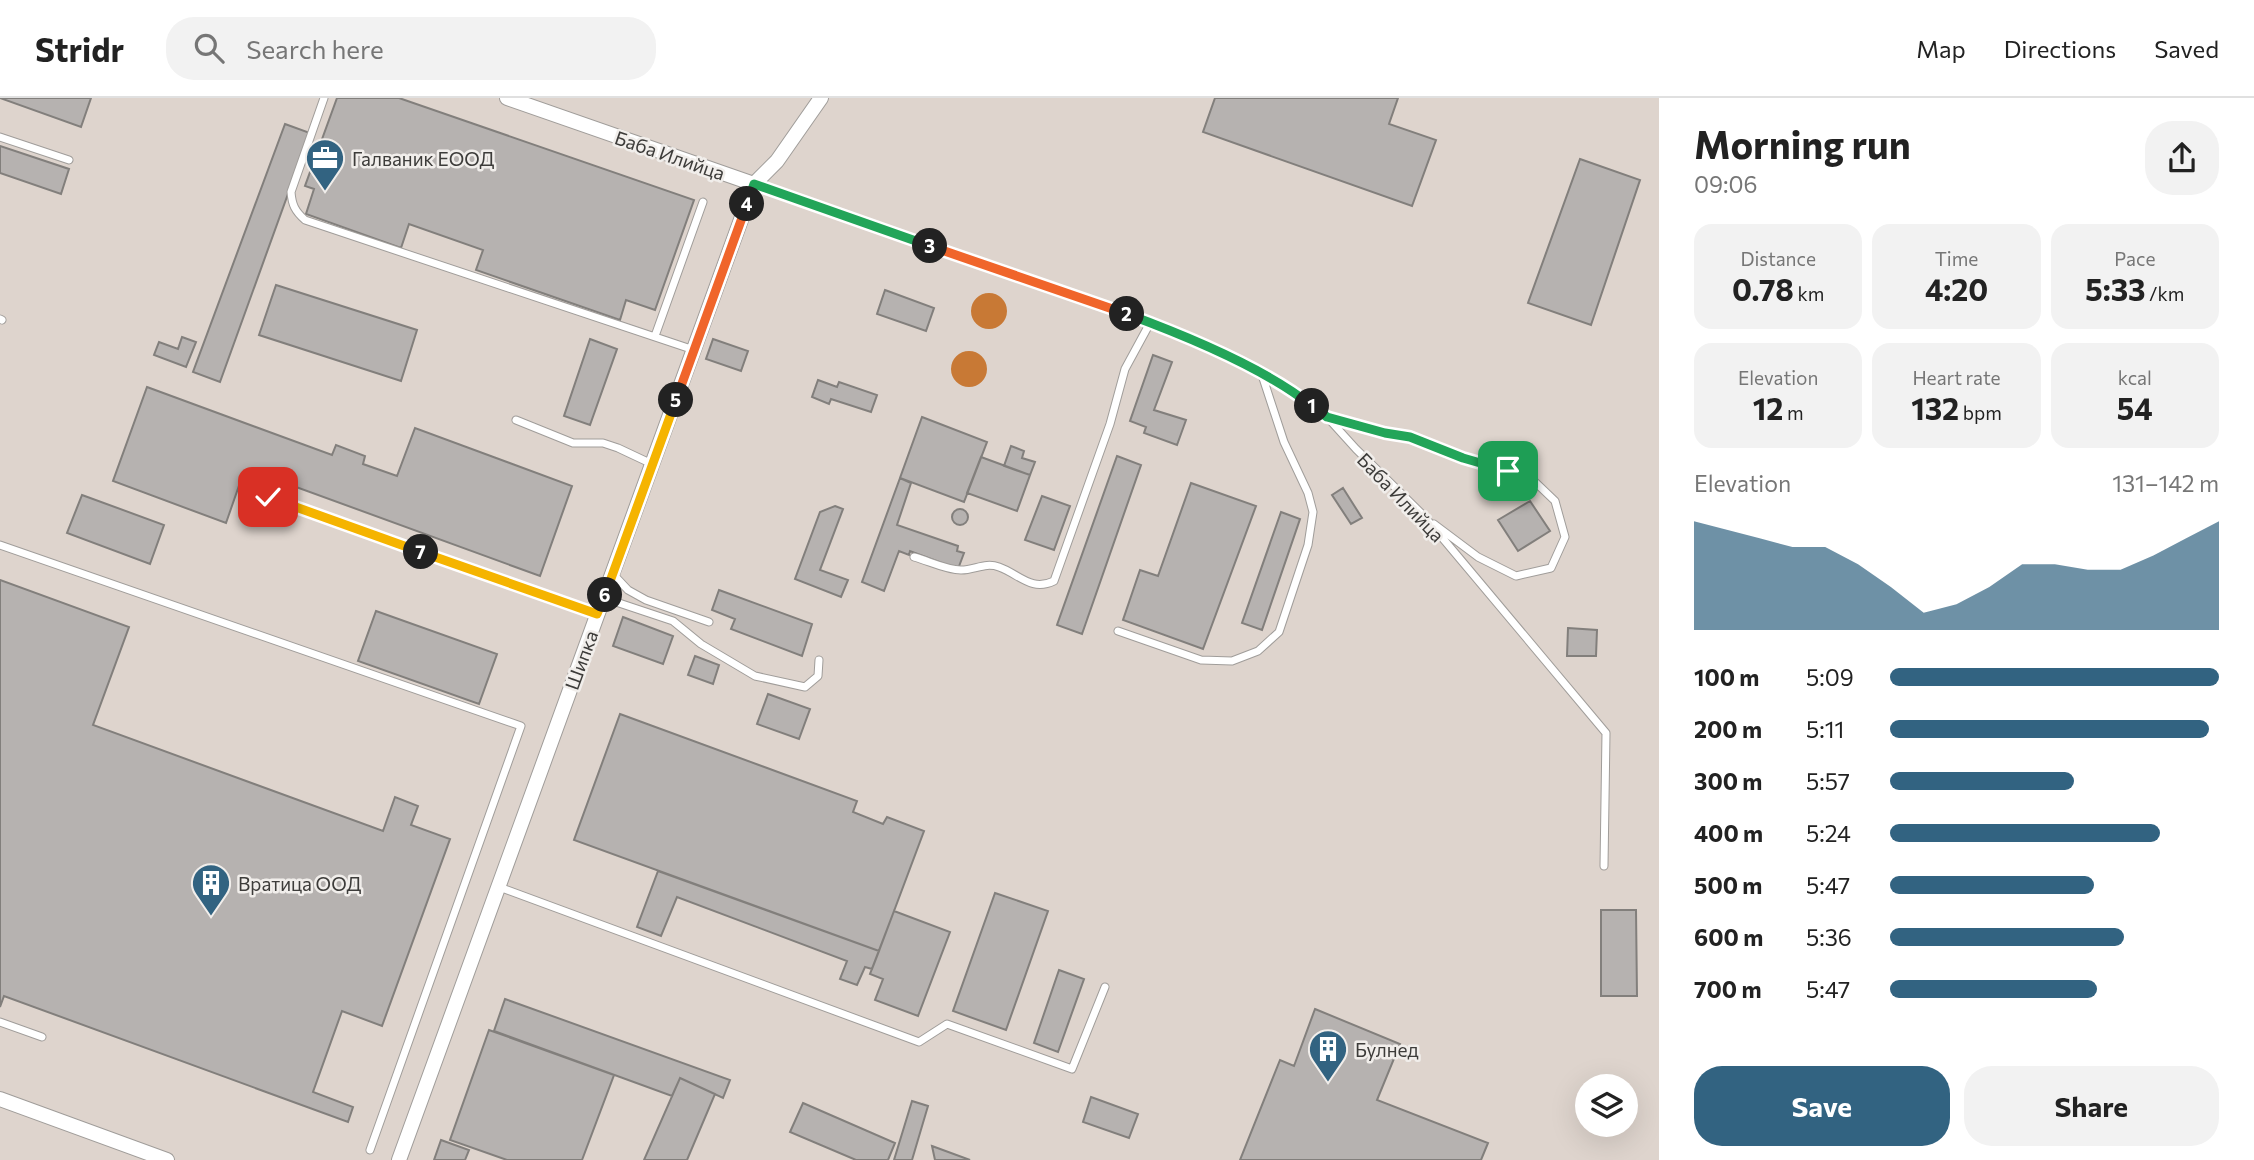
<!DOCTYPE html>
<html lang="en">
<head>
<meta charset="utf-8">
<style>
  :root { --surface:#fff; --page:#f2f2f2; --text:#222; --muted:#767676; --line:#e0e0e0; --accent:#326381 }
  body { margin:0; font-family:Commissioner,sans-serif; background:var(--page); color:var(--text); height:100vh; display:flex; flex-direction:column; font-size:26px; white-space:nowrap }
  * { box-sizing:border-box; margin:0 }
  p { font-size:23px; color:var(--muted) }
  .icon { flex:none; width:38px; height:38px; fill:none; stroke:currentColor; stroke-width:2; stroke-linecap:round; stroke-linejoin:round }
  .map { position:relative; flex:1; overflow:hidden }
  .sheet { display:flex; flex-direction:column; background:var(--surface); width:595px }
  .sheet>* { flex:none }
  .tools { position:absolute; left:1575px; top:976px; display:grid; gap:14px }
  .tools a { display:grid; place-items:center; width:63px; height:63px; border-radius:50%; background:var(--surface); box-shadow:0 7px 28px #0002; font-size:35px }
  .pin { position:absolute; display:grid; place-items:center; width:60px; height:60px; color:#fff; margin:-30px; border-radius:14px; box-shadow:0 4px 10px #0006 }
  .km { position:absolute; width:35px; height:35px; margin:-18px; border-radius:50%; background:#222; color:#fff; font-size:19px; line-height:35px; text-align:center }
  .round { display:grid; place-items:center; flex:none; width:74px; height:74px; border-radius:28px; background:var(--page) }
  .summary { display:flex; align-items:center; justify-content:space-between; height:119px; padding:0 35px }
  h1 { font-size:38px; font-weight:700; line-height:52px }
  .stats { display:grid; grid-template-columns:repeat(3,1fr); gap:10px; height:119px; padding:7px 35px }
  .stats div { display:grid; align-content:center; border-radius:18px; background:var(--page); text-align:center }
  .stats b { font-size:30px; font-weight:700 }
  .stats small { font-size:19px; font-weight:400 }
  .stats p { font-size:19px }
  .chart { height:196px; padding:14px 35px }
  .chart p { display:flex; justify-content:space-between }
  .chart svg { width:100%; height:126px; margin-top:7px; fill:var(--accent); opacity:.7 }
  .primary-button { display:flex; gap:14px; margin-top:auto; padding:14px 35px }
  .primary-button a { flex:1; height:80px; border-radius:28px; background:var(--accent); color:#fff; font-size:28px; font-weight:700; line-height:80px; text-align:center }
  .primary-button a+a { background:var(--page); color:var(--text) }
  ul { padding:0 35px; list-style:none; font-size:23px }
  li { display:grid; grid-template-columns:112px 84px 1fr; align-items:center; height:52px }
  li i { height:18px; border-radius:9px; background:var(--accent) }
  header { display:flex; align-items:center; gap:42px; box-sizing:border-box; height:98px; padding:0 35px; background:var(--surface); border-bottom:2px solid var(--line) }
  header strong { font-size:33px }
  nav { display:flex; gap:38px; margin-inline-start:auto; font-size:24px }
  .search { width:490px; height:63px; background:var(--page); display:flex; align-items:center; gap:18px; box-sizing:border-box; padding:0 24px; border-radius:28px; color:var(--muted); font-size:26px }
  main { display:flex; flex:1; min-height:0 }
  .map>svg:first-child { display:block }
</style>
</head>
<body>
<header>
<strong>Stridr</strong>
<div class="search"><svg class="icon" aria-label="search" viewBox="0 0 24 24"><circle cx="10" cy="10" r="6"/><path d="M15 15l6 6"/></svg>Search here</div>
<nav><a>Map</a><a>Directions</a><a>Saved</a></nav>
</header>
<main>
<div class="map">
<svg width="1659" height="1062" viewBox="0 0 1659 1062">
  <rect width="100%" height="100%" fill="#e4e0de"/>
  <path fill="#ded4cd" fill-rule="evenodd" d="M0 0H1659V1062H0ZM1587 989H1626V1027H1587Z"/>
  <path fill="#c87935" d="M971 213a18 18 0 1 1 36 0a18 18 0 1 1-36 0Z
    M951 271a18 18 0 1 1 36 0a18 18 0 1 1-36 0Z"/>
  <path fill="#b6b2b0" stroke="#827f7c" stroke-width="2" d="M0 0H91L81 29Z
    M337 0H399L694 102 655 212 626 202 620 222 476 172 483 152 409 126 401 150 306 116 314 91 305 88Z
    M1215 0H1398L1389 26 1436 42 1412 108 1203 34Z
    M285 26 310 35 220 284 193 274Z
    M0 48 69 71 61 96 0 75Z
    M1580 61 1640 82 1591 227 1528 205Z
    M276 187 417 232 401 283 259 237Z
    M885 192 934 210 926 233 877 216Z
    M182 239 196 244 186 269 154 257 159 244 178 251Z
    M590 241 617 251 590 327 564 318Z
    M713 241 748 253 741 273 706 261Z
    M1153 257 1172 264 1154 312 1186 322 1177 347 1144 335 1146 329 1130 323Z
    M818 282 837 289 839 284 877 297 871 314 831 301 829 306 812 299Z
    M147 289 332 357 336 347 365 358 363 366 397 378 415 330 572 388 540 478 288 386 285 393 242 379 226 425 113 383Z
    M922 319 987 344 964 404 900 380Z
    M1011 348 1024 353 1022 360 1035 364 1030 377 1004 368Z
    M1117 358 1141 367 1082 536 1057 527Z
    M981 359 1030 377 1017 413 967 395Z
    M900 380 911 385 897 427 958 448 957 453 964 455 958 471 910 453 909 457 899 453 884 493 862 484Z
    M1191 385 1256 408 1203 551 1123 522 1140 472 1158 478Z
    M1343 390 1362 420 1351 426 1332 397Z
    M82 397 164 427 150 466 67 435Z
    M1042 398 1070 408 1054 452 1025 442Z
    M1530 403 1550 433 1518 453 1498 422Z
    M835 408 843 411 820 472 848 482 841 499 795 481 820 414Z
    M952 419a8 8 0 1 1 16 0a8 8 0 1 1-16 0Z
    M1281 414 1300 421 1262 532 1242 525Z
    M0 482 129 529 93 627 383 733 395 699 418 708 411 727 450 741 382 928 342 913 313 994 353 1009 348 1024 4 898 0 909Z
    M719 492 812 526 802 558 731 531 735 521 712 512Z
    M376 513 497 556 479 606 358 563Z
    M623 519 673 538 663 566 613 548Z
    M1568 530 1597 532 1596 558H1567Z
    M695 558 719 567 713 586 688 577Z
    M768 596 810 611 799 641 757 626Z
    M620 616 857 703 853 714 883 726 887 719 924 733 879 853 574 742Z
    M658 773 879 853 872 871 865 869 857 887 840 881 847 863 677 799 661 838 637 829Z
    M995 795 1048 813 1006 932 953 913Z
    M1601 812H1636L1637 898H1601Z
    M894 813 950 834 918 918 875 902 883 881 870 876Z
    M1059 872 1084 881 1058 954 1034 945Z
    M505 901 730 982 723 1000 680 980 672 998 494 933Z
    M1315 911 1400 946 1377 1002 1488 1045 1481 1062H1240L1280 962 1294 968Z
    M489 932 614 977 582 1062H507L450 1042Z
    M680 980 715 996 687 1062H644Z
    M1091 999 1138 1016 1129 1040 1083 1024Z
    M912 1003 928 1008 912 1062H894Z
    M803 1005 895 1045 888 1062H856L790 1034Z
    M441 1042 469 1052 465 1062H434Z
    M932 1048 970 1062H935Z"/>
  <g fill="none" stroke-linecap="round" stroke-linejoin="round">
    <g stroke="#a09d9a" stroke-width="9">
      <path id="service" d="M324 0 291 94C292 107 295 113 305 122L694 252
        M0 39 69 62
        M755 87 1150 225 1212 251 1295 294 1327 319 1356 351 1424 418 1606 635 1604 768
        M0 221 2 222
        M655 238 703 104
        M1328 320 1385 335 1410 339 1463 360 1533 382 1555 403 1565 439 1551 470 1516 478 1478 459 1434 426
        M516 322 573 345H603L618 350 652 366
        M268 399 597 516
        M0 447 521 628 370 1052
        M914 459C929 463 946 472 961 472 975 472 985 464 999 469 1019 476 1031 494 1054 483L1110 326 1125 271 1150 225
        M613 476 628 492 646 502 709 524
        M604 500 673 523 701 546 755 578 805 589 818 578 819 562
        M1118 533 1201 562 1232 563 1258 553 1279 534 1308 447 1313 414 1308 395 1284 344 1262 277
        M499 789 919 944 947 926 1072 971 1105 889
        M0 924 42 939"/>
    </g>
    <g stroke="#a09d9a" stroke-width="16">
      <path id="minor" d="M507 0 754 86
        M0 1001 167 1062
        M399 1062 754 86 777 63 821 0"/>
    </g>
    <use href="#service" stroke="#fff" stroke-width="7"/>
    <use href="#minor" stroke="#fff" stroke-width="14"/>
  </g>
  <g fill="none" stroke-linecap="round" stroke-linejoin="round">
    <g stroke="#fff" stroke-width="14">
      <path id="split-1" d="M1312 308 1327 319 1385 335 1410 339 1463 360 1508 373"/>
    </g>
    <g stroke="#fff" stroke-width="14">
      <path id="split-2" d="M1127 216C1184 237 1265 270 1312 308"/>
    </g>
    <g stroke="#fff" stroke-width="14">
      <path id="split-3" d="M930 148 1127 216"/>
    </g>
    <g stroke="#fff" stroke-width="14">
      <path id="split-4" d="M747 106 754 86 930 148"/>
    </g>
    <g stroke="#fff" stroke-width="14">
      <path id="split-5" d="M676 302 747 106"/>
    </g>
    <g stroke="#fff" stroke-width="14">
      <path id="split-6" d="M605 497 676 302"/>
    </g>
    <g stroke="#fff" stroke-width="14">
      <path id="split-7" d="M421 454 597 516 605 497"/>
    </g>
    <g stroke="#fff" stroke-width="14">
      <path id="split-8" d="M268 399 421 454"/>
    </g>
    <use href="#split-1" stroke="#22a559" stroke-width="9"/>
    <use href="#split-2" stroke="#22a559" stroke-width="9"/>
    <use href="#split-3" stroke="#f0652b" stroke-width="9"/>
    <use href="#split-4" stroke="#22a559" stroke-width="9"/>
    <use href="#split-5" stroke="#f0652b" stroke-width="9"/>
    <use href="#split-6" stroke="#f5b400" stroke-width="9"/>
    <use href="#split-7" stroke="#f5b400" stroke-width="9"/>
    <use href="#split-8" stroke="#f5b400" stroke-width="9"/>
  </g>
  <defs>
    <g id="office-pin" transform="scale(2.0125)"><path d="M0 17L-7.5 6A9.5 9.5 0 1 1 7.5 6Z" fill="#326381" stroke="#f1eeeb"/><path d="M-6-3h4V-5.5h4V-3h4V5H-6ZM-1-4.5V-3h2v-1.5ZM-6 0V1H6V0Z" fill="#fff"/></g>
    <g id="building-pin" transform="scale(2.0125)"><path d="M0 17L-7.5 6A9.5 9.5 0 1 1 7.5 6Z" fill="#326381" stroke="#f1eeeb"/><path d="M-4-6H4V6H1V3H-1V6H-4ZM-2.5-4.3h1.7v1.8h-1.7ZM.8-4.3h1.7v1.8H.8ZM-2.5-1h1.7V.8h-1.7ZM.8-1h1.7V.8H.8Z" fill="#fff"/></g>
  </defs>
  <g fill-rule="evenodd">
    <use href="#office-pin" x="325" y="60"/>
    <use href="#building-pin" x="211" y="785"/>
    <use href="#building-pin" x="1328" y="951"/>
  </g>
  <g text-anchor="middle" dominant-baseline="central" stroke-width="5" stroke-linejoin="round" paint-order="stroke">
    <g font-size="19" fill="#3d3c3a" stroke="#f1eeeb">
      <text transform="translate(670 57) rotate(19)">Баба Илийца</text>
      <text transform="translate(1401 399) rotate(46)">Баба Илийца</text>
      <text transform="translate(581 562) rotate(-70)">Шипка</text>
    </g>
    <g font-size="19" fill="#3d3c3a" stroke="#f1eeeb" text-anchor="start">
      <text x="352" y="60">Галваник ЕООД</text>
      <text x="238" y="785">Вратица ООД</text>
      <text x="1355" y="951">Булнед</text>
    </g>
  </g>
</svg>
<div class="tools">
<a><svg class="icon" aria-label="layers" viewBox="0 0 24 24"><path d="M12 4l9 5-9 5-9-5zM3 14l9 5 9-5"/></svg></a>
</div>
<div class="pin" style="left:1508px;top:373px;background:#1e9e55"><svg class="icon" aria-label="arrive" viewBox="0 0 24 24"><path d="M6 21V4h12l-3 4 3 4H6"/></svg></div>
<div class="pin" style="left:268px;top:399px;background:#d93025"><svg class="icon" aria-label="check" viewBox="0 0 24 24"><path d="M5 12l5 5 9-10"/></svg></div>
<b class="km" style="left:1312px;top:308px">1</b>
<b class="km" style="left:1127px;top:216px">2</b>
<b class="km" style="left:930px;top:148px">3</b>
<b class="km" style="left:747px;top:106px">4</b>
<b class="km" style="left:676px;top:302px">5</b>
<b class="km" style="left:605px;top:497px">6</b>
<b class="km" style="left:421px;top:454px">7</b>
</div>
<section class="sheet">
<div class="summary"><div><h1>Morning run</h1><p>09:06</p></div><a class="round"><svg class="icon" aria-label="share" viewBox="0 0 24 24"><path d="M12 15V3M7 8l5-5 5 5M5 13v7h14v-7"/></svg></a></div>
<div class="stats">
<div><p>Distance</p><b>0.78<small> km</small></b></div>
<div><p>Time</p><b>4:20</b></div>
<div><p>Pace</p><b>5:33<small> /km</small></b></div>
</div>
<div class="stats">
<div><p>Elevation</p><b>12<small> m</small></b></div>
<div><p>Heart rate</p><b>132<small> bpm</small></b></div>
<div><p>kcal</p><b>54</b></div>
</div>
<div class="chart"><p><span>Elevation</span>131–142 m</p>
<svg viewBox="0 0 160 44" preserveAspectRatio="none"><path d="M0 44V6L10 9L20 12L30 15L40 15L50 21L60 29L70 38L80 35L90 29L100 21L110 21L120 23L130 23L140 18L150 12L160 6V44z"/></svg>
</div>
<ul>
<li><b>100 m</b>5:09<i style="width:100%"></i></li>
<li><b>200 m</b>5:11<i style="width:97%"></i></li>
<li><b>300 m</b>5:57<i style="width:56%"></i></li>
<li><b>400 m</b>5:24<i style="width:82%"></i></li>
<li><b>500 m</b>5:47<i style="width:62%"></i></li>
<li><b>600 m</b>5:36<i style="width:71%"></i></li>
<li><b>700 m</b>5:47<i style="width:63%"></i></li>
</ul>
<div class="primary-button"><a>Save</a><a>Share</a></div>
</section>
</main>
</body>
</html>
